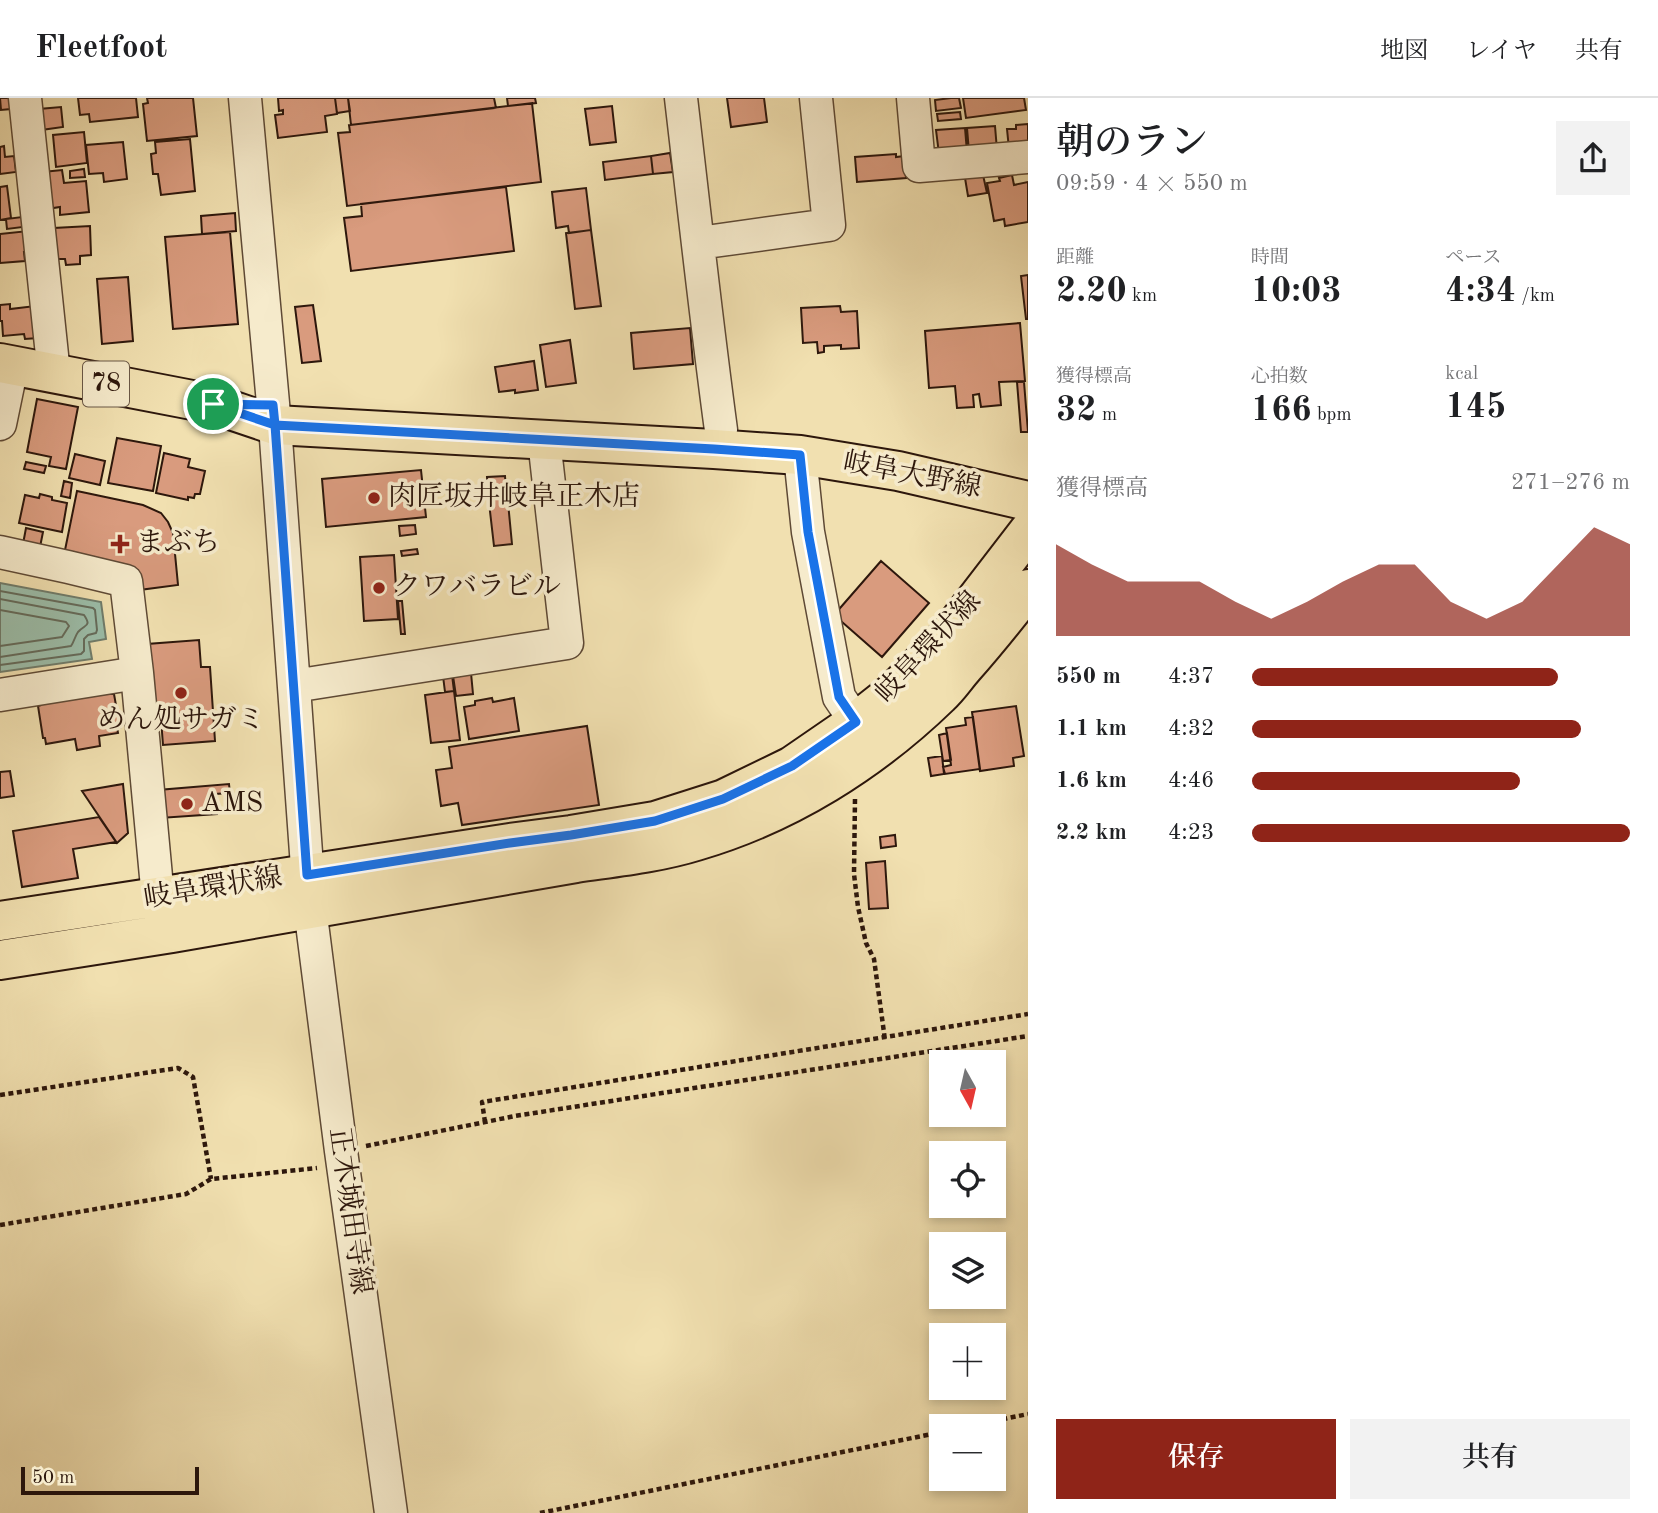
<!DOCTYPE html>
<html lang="ja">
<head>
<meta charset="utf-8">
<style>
  :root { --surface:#fff; --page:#f2f2f2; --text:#202124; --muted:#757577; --line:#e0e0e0; --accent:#8f2418 }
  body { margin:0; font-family:"Old Standard TT","Noto Serif JP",serif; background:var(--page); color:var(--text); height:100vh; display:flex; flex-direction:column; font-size:26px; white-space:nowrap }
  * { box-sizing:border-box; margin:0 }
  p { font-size:23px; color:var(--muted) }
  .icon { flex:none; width:38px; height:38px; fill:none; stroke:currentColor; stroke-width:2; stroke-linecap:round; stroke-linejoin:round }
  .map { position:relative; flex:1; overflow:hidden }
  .side { display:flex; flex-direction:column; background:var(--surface); width:630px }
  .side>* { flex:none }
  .needle { width:46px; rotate:172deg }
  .buttons { position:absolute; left:929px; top:952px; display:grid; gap:14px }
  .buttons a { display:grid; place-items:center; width:77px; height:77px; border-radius:0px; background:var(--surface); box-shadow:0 4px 10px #0003; font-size:35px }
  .scale { position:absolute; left:21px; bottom:18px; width:178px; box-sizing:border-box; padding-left:7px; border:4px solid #2d170c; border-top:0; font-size:19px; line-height:24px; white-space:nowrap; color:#2d170c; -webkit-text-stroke:5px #f6ebcc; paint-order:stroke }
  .pin { position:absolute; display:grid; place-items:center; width:60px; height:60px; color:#fff; margin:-30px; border:4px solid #fff; border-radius:50%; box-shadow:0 2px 7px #0007 }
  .round { display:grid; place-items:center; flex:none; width:74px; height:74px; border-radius:0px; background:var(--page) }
  .headline { display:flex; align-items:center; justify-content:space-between; height:119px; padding:0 28px }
  h1 { font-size:38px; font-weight:600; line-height:52px }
  .metrics { display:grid; grid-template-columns:repeat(3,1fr); gap:10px; height:119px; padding:7px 28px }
  .metrics div { display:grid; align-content:center }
  .metrics b { font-size:35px; font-weight:600 }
  .metrics small { font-size:19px; font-weight:400 }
  .metrics p { font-size:19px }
  .chart { height:196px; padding:14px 28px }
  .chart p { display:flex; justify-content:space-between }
  .chart svg { width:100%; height:126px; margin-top:7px; fill:var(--accent); opacity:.7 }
  .primary-button { display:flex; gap:14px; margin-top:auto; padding:14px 28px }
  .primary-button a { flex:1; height:80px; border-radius:0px; background:var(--accent); color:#fff; font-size:28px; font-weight:600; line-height:80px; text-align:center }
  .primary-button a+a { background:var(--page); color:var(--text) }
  ul { padding:0 28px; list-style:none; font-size:23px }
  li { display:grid; grid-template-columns:112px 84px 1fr; align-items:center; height:52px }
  li i { height:18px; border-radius:9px; background:var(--accent) }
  header { display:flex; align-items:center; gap:42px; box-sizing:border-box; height:98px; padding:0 35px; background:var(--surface); border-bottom:2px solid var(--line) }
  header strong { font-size:33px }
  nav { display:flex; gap:38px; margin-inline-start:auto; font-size:24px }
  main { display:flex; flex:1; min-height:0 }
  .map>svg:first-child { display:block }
</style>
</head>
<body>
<header>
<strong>Fleetfoot</strong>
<nav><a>地図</a><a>レイヤ</a><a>共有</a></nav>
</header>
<main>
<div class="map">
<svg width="1028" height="1415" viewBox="0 0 1028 1415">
  <rect width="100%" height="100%" fill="#f1e0b0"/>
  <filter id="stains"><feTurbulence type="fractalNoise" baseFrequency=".00286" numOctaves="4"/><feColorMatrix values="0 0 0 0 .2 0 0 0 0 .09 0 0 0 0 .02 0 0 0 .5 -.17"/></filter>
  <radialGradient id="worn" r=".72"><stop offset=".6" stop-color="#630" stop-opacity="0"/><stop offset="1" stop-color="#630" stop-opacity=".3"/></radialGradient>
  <path fill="#9bbda9" stroke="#6f7b6a" stroke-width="2" d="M0 485 101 504 106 541 89 544 92 561 0 574Z"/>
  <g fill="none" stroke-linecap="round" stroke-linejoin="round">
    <path stroke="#646a5a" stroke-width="2" d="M0 493 93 510 95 512 97 532 96 535 88 537 84 541V553L81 556 0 567
      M0 501 84 517C92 529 85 526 78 534 75 538 74 544 71 548L0 559
      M0 512 66 524 69 528 62 539 0 548"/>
  </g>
  <path fill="#d99b7e" stroke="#2d170c" stroke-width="2" d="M0 0H10L11 11 1 12Z
    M78 0H136L138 19 90 24 89 16 80 17Z
    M147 0H193L197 38 147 43 143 6 148 5Z
    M278 0H335L337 16 325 18 327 34 278 40 275 17 283 16V12L279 13Z
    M335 0H348L350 13 337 15Z
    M348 0H494L496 10 351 27Z
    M507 0H535L536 5 508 8Z
    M727 0H764L767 24 731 29Z
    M951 0H959L961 10 936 13 935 2Z
    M963 0H1024L1026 12 966 20Z
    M532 5 541 84 347 108 338 35 350 34 349 27Z
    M612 8 616 44 590 47 585 11Z
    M61 9 63 29 41 32 39 11Z
    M960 14 961 21 938 23 937 16Z
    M1028 26V49L1009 51 1007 31H1016V27Z
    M995 28 997 52 969 54 967 30Z
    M965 30 967 54 939 56 936 32Z
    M84 34 87 65 56 69 53 37Z
    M190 41 195 93 161 97 158 76H153L151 56 156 55 155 44Z
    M123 44 127 81 104 84 103 75 89 76 86 47Z
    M4 48 5 59 14 58 16 74 0 76V49Z
    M670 55 673 74 653 76 651 58Z
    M896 56V59L904 58 906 80 857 84 855 59Z
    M651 58 653 76 605 82 603 64Z
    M84 71 85 79 70 80V73Z
    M62 72 64 85 86 83 89 114 60 117V109L47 111 43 74Z
    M983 77 987 95 968 98 965 80Z
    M1012 77 1014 87 1028 84V124L1005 128 1004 121 994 123 987 85 1000 83 999 80Z
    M7 88 11 120 0 122V89Z
    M506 89 514 153 351 173 344 120 362 118 361 106Z
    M586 90 591 132 569 135 568 128 556 130 552 94Z
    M235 115 236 133 202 136 201 118Z
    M22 119 23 129 7 131 6 121Z
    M90 128 91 157 80 158V166L66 167 65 161H55L54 130Z
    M591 132 601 208 575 211 566 135Z
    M28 133 29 154H24L25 163 0 165V136Z
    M230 134 238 226 173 231 165 139Z
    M1028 177V221H1026L1021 178Z
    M128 179 133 243 102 246 97 181Z
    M10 206V211L35 208 38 240 25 241 24 236 3 238 2 223H0V207Z
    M313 207 321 263 302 265 295 209Z
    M840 208 841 214 857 213 859 250 841 251V247L824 248V254L818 255 817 244 803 245 801 210Z
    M1020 225 1025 283 999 284 1001 307 981 309 979 296 973 297 974 309 957 310 955 288 929 290 925 233Z
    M690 230 693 266 634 271 631 235Z
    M570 242 576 285 546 289 540 247Z
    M534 263 538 292 515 295V292L499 294 495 269Z
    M1017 284H1024L1028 334H1021Z
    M37 301 78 309 66 371 49 368 51 359 27 354Z
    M117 340 161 348 153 393 108 385Z
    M164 355 190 361 188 369 205 373 200 396H195L194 400 188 399V402L156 395Z
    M75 356 105 363 100 387 69 380Z
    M26 364 46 368 44 375 24 371Z
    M421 372 426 419 326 429 322 381Z
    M505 378 506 392 488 394 487 379Z
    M64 383 72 385 70 400 61 398Z
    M77 393 143 407 161 415 168 424 173 435 178 487 139 492 138 472 64 457Z
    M507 394 512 446 494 448 488 396Z
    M40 396 52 399V402L67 405 62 434 19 425 25 397 39 400Z
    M415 427 416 436 400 438 399 428Z
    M26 430 43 434 40 449 23 446Z
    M417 451 418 456 402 458 401 453Z
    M394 457 398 521 364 523 360 459Z
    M881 463 929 505 882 559 834 517Z
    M398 503H402L405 536H401Z
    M199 542 201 569H210L215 643 163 647 161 621H153L147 546Z
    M471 575 473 596 456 598 453 578Z
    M452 577 454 593 445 594 443 578Z
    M454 593 460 642 431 645 425 597Z
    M111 594V596H114L120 630H117L118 635 99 638 100 648 77 652 75 641 46 646 45 640H43L38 608 41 607V605Z
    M492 600 493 604 514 600 519 633 469 641 464 609 475 607V603Z
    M1016 608 1024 658 1013 660 1014 668 980 673 972 614Z
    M973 619 980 671 945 676 943 669 951 667 946 630 966 627 965 620Z
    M587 628 599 707 462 727 458 705 441 708 436 672 452 670 449 649Z
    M947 635 951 662 943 663 939 637Z
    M942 658 944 676 931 678 928 660Z
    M10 673 14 698 0 700V674Z
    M123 686 128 735 117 745 82 693Z
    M229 686 230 695 215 696 217 716 160 720 158 692Z
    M99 719 116 744 73 751 78 780 22 789 13 733Z
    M895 737 896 748 881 750 880 739Z
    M885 763 888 810 869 811 866 765Z"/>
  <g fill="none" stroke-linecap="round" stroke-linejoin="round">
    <g stroke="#5e4935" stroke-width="35">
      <path id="minor" d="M25 0 54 276
        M245 0 275 327 310 810 341 1053 391 1415
        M681 0C694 111 706 221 721 332
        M913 0 919 68 1028 59
        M699 145 829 127 816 0
        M0 326 12 268
        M800 357 808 434 839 599 856 624
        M0 454 68 469 126 483 137 575 158 800
        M294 588 567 545 544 342
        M0 597 137 575"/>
    </g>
    <g stroke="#2d170c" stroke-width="42">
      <path id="major" d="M0 265 213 306 275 327 714 351 800 357 898 373 1028 403
        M0 823 510 745 571 737 655 723 724 701 792 668 856 624 894 594 948 538 1028 434
        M0 862 172 835 576 765C617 759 657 755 696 743 788 716 871 664 940 597 949 589 956 578 964 569 986 544 1007 518 1028 491"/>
    </g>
    <path stroke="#2d170c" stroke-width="4.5" stroke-dasharray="5 3.5" stroke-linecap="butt" d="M855 701 854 776 858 809 866 845 874 861 885 942
      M0 997 178 970 193 979 211 1081
      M485 1024 482 1004 1028 916
      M366 1048 515 1018 1028 938
      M0 1127 186 1096 211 1081 317 1070
      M969 1328 1028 1316
      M540 1415 942 1334"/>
    <use href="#minor" stroke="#f6ebcc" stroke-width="32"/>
    <use href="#major" stroke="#f1e0b0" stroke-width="38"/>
  </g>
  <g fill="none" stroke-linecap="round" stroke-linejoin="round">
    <g stroke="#fff" stroke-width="14">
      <path id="route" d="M213 306 275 327 307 777 510 745 571 737 655 723 723 701 792 668 856 624 839 599 808 434 800 357 714 351 275 327 273 307 213 306"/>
    </g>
    <use href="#route" stroke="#1a73e8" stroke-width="9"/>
  </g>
  <g fill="#8f2418" stroke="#f6ebcc" stroke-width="2.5">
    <circle cx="374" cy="400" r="7"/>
    <path d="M116.5 435.5h7v7h7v7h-7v7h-7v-7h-7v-7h7z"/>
    <circle cx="379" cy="490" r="7"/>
    <circle cx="181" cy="595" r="7"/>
    <circle cx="187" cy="706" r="7"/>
  </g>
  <g text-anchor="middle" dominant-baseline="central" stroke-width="7" stroke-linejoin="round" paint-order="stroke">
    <rect fill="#f6ebcc" stroke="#695746" stroke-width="2" x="83" y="263.5" width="46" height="45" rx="5"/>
    <g font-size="26" font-weight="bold" fill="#2d170c">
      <text x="106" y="286">78</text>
    </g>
    <g font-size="28" fill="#2d170c" stroke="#f6ebcc">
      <text transform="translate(912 378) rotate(11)">岐阜大野線</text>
      <text transform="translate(929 550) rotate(-47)">岐阜環状線</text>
      <text transform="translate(213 791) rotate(-9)">岐阜環状線</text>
      <text transform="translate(349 1113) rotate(82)">正木城田寺線</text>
    </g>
    <g font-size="28" fill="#2d170c" stroke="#f6ebcc" text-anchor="start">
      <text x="388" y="400">肉匠坂井岐阜正木店</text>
      <text x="136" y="446">まぶち</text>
      <text x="393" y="490">クワバラビル</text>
      <text x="181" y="623" text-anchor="middle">めん処サガミ</text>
      <text x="201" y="706">AMS</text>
    </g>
  </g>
  <rect width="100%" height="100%" filter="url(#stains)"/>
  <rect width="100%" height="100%" fill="url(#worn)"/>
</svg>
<div class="buttons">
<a><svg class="needle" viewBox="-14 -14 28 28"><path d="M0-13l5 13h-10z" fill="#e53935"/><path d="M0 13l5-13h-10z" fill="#757577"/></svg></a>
<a><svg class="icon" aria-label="locate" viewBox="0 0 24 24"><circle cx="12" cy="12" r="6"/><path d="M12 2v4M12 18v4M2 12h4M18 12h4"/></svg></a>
<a><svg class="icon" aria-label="layers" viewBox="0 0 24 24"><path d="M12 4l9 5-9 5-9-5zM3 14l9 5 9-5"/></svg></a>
<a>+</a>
<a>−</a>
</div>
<div class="scale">50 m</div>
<div class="pin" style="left:213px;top:306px;background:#1e9e55"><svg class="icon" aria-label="arrive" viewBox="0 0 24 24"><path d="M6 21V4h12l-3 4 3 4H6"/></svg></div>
</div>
<section class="side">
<div class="headline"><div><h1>朝のラン</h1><p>09:59 · 4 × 550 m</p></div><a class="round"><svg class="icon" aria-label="share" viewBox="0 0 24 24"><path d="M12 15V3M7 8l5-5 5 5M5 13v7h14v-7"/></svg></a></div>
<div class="metrics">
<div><p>距離</p><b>2.20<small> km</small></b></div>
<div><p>時間</p><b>10:03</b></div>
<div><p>ペース</p><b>4:34<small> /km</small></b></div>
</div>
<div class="metrics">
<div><p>獲得標高</p><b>32<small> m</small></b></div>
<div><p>心拍数</p><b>166<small> bpm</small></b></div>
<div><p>kcal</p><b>145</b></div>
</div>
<div class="chart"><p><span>獲得標高</span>271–276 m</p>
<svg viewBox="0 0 160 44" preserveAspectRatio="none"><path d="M0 44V12L10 19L20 25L30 25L40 25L50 32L60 38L70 32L80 25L90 19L100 19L110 32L120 38L130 32L140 19L150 6L160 12V44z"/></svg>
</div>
<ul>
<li><b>550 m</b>4:37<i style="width:81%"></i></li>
<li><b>1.1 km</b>4:32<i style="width:87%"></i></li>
<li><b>1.6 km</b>4:46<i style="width:71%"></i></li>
<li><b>2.2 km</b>4:23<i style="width:100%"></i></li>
</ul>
<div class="primary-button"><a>保存</a><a>共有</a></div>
</section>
</main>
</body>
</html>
